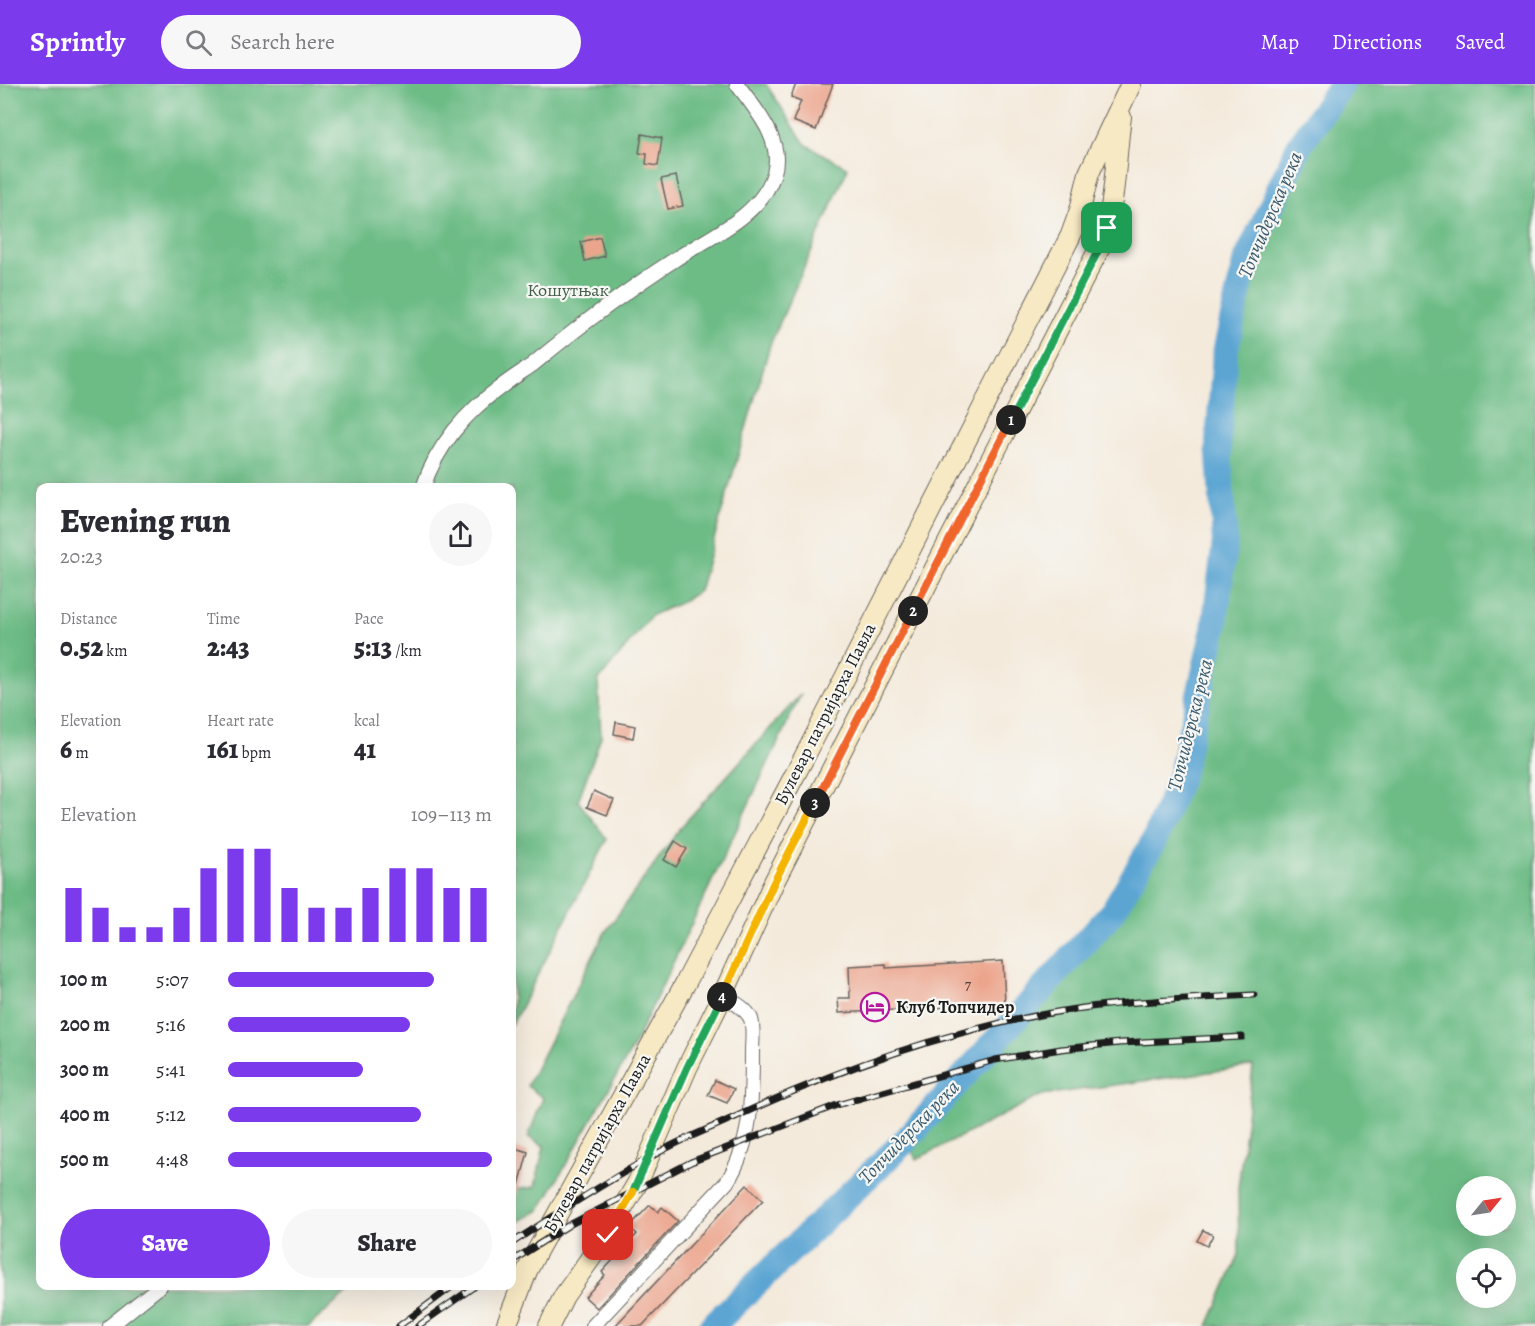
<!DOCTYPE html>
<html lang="en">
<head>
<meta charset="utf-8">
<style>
  :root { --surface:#fff; --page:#f7f7f7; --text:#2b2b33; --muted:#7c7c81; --accent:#7c3aed }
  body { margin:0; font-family:Alegreya,serif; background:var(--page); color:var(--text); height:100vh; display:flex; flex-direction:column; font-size:22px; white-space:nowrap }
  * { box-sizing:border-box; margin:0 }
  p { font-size:20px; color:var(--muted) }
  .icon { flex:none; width:33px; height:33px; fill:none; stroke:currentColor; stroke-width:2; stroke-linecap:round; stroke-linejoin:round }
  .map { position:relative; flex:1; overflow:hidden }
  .panel { position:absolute; left:36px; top:399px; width:480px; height:807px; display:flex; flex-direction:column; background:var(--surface); border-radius:12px; box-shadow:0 6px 24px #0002 }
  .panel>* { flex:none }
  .needle { width:39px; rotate:60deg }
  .controls { position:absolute; left:1456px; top:1092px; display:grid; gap:12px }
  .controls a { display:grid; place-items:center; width:60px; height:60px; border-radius:50%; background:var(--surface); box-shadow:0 6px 24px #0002; font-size:30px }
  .pin { position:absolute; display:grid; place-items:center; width:51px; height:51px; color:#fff; margin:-26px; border-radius:12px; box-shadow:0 3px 9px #0006 }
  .km { position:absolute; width:30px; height:30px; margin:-15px; border-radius:50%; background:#222; color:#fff; font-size:16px; line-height:30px; text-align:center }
  .round { display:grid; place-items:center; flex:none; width:63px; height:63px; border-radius:32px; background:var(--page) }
  .summary { display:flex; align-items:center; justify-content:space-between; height:102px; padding:0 24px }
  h1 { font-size:33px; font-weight:800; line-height:45px }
  .stats { display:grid; grid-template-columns:repeat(3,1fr); gap:9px; height:102px; padding:6px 24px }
  .stats div { display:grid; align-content:center }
  .stats b { font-size:26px; font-weight:800 }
  .stats small { font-size:16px; font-weight:400 }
  .stats p { font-size:16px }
  .chart { height:168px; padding:12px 24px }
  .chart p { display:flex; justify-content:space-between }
  .chart svg { width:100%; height:108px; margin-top:6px; stroke:var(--accent); stroke-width:6 }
  .action { display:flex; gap:12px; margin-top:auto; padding:12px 24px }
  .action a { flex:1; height:69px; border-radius:36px; background:var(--accent); color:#fff; font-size:24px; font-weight:800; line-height:69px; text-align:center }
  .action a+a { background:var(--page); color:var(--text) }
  ul { padding:0 24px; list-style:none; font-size:20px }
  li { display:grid; grid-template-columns:96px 72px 1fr; align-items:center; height:45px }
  li i { height:15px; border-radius:8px; background:var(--accent) }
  header { display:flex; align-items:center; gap:36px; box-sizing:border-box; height:84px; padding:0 30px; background:var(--accent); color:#fff }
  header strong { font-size:28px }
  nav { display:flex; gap:33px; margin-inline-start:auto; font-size:21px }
  .search { width:420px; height:54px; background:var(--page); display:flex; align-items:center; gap:15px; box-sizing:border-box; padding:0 21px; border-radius:33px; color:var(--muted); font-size:22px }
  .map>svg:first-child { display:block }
</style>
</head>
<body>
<header>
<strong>Sprintly</strong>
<div class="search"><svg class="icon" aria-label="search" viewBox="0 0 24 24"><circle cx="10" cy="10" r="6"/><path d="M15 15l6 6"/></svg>Search here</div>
<nav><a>Map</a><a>Directions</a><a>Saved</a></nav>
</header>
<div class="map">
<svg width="1535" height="1242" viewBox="0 0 1535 1242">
  <rect width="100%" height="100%" fill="#f6f6f2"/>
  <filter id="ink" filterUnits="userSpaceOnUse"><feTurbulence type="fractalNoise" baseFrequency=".0167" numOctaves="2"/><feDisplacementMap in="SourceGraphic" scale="12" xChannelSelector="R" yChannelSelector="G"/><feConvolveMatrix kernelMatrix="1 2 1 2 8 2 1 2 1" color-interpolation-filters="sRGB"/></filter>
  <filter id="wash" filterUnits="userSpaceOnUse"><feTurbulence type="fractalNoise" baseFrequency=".008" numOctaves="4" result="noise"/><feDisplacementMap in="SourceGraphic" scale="24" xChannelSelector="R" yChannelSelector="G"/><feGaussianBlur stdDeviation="1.35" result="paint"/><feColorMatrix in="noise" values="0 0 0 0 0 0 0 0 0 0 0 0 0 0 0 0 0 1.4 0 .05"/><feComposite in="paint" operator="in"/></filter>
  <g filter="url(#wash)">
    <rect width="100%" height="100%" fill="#f4eadb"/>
    <path fill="#6dbc86" stroke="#446c51" stroke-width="1.5" fill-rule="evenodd" d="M0 0H766L805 60 848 84 770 261 699 507 682 518 652 531 598 597 601 653 578 717 607 755 512 941V404H40V1202H355L309 1242H0Z
      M1342 0H1535V1242H1208L1239 1171 1238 1105 1253 982 1042 1011 917 1075 905 1057 1113 827 1154 757 1181 691 1214 545 1225 457 1218 358 1225 269 1245 179 1299 62ZM1506 1102V1142H1467V1102ZM1506 1174V1214H1467V1174Z
      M801 610 633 963 540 1126 515 1139 512 1121V1106L535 1103 544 1062 528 1053 543 1014 527 1002 604 850 681 743Z"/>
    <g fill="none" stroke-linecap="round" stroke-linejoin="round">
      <path stroke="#5ca5d3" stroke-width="26" d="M712 1242 905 1057 1113 827 1154 757 1181 691 1214 545 1225 457 1218 358 1225 269 1245 179 1299 62 1342 0"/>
    </g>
    <g id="blocks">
      <path fill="#eca58d" d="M796 0H833L816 46 793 37 801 17 791 13Z
        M642 50 662 54 658 82 646 80 647 70 639 69Z
        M676 92 683 122 668 125 661 95Z
        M600 153 605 172 585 177 581 158Z
        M616 638 635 642 633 654 614 650Z
        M594 707 614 716 607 731 587 723Z
        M675 757 687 765 676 783 664 776Z
        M1003 877 1005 920 839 929 838 914H850L849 882 886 880V884Z
        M715 996 734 1005 727 1019 708 1011Z
        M512 1063 528 1068 515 1116H512Z
        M747 1101 763 1116 642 1242H615Z
        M650 1121 658 1128 662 1123 678 1137 597 1224 585 1213 605 1191 602 1188 637 1150 629 1143Z
        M1203 1146 1213 1151 1207 1162 1197 1157Z"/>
    </g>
  </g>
  <g filter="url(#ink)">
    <use href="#blocks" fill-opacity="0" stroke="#68645f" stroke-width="1.5"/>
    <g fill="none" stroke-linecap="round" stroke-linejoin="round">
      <g stroke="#68645f" stroke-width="16">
        <path id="minor" d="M423 404C436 362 467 327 502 302 512 294 522 288 532 281 578 243 624 208 674 176 709 153 762 132 774 89 784 56 755 25 737 0
          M110 1242 160 1202
          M593 1242 727 1098C752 1059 752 1013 752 968 752 958 754 945 751 935 747 925 732 917 723 911"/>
      </g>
      <g stroke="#68645f" stroke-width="22">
        <path id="secondary" d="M506 1242 527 1187 537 1167 685 900 809 664 1071 151 1080 126 1089 89 1131 0
          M549 1242 564 1212 607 1151 638 1098 687 984 723 911 774 798 1102 159C1116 119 1115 75 1121 33"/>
      </g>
      <use href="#minor" stroke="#fff" stroke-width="14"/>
      <use href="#secondary" stroke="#f7e9c3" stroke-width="20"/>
      <g stroke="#1c1c1c" stroke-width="7">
        <path id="rail" d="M512 1159C562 1126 613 1093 667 1064 688 1053 711 1044 733 1034 834 987 941 948 1051 929 1118 917 1186 915 1254 911
          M512 1177 569 1141 691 1078 837 1021 995 976 1061 965 1120 959 1242 953
          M399 1242 453 1202
          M418 1242 475 1202"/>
      </g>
      <use href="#rail" stroke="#f6f6f2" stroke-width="4.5" stroke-dasharray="14" stroke-linecap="butt"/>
    </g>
  </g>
  <g fill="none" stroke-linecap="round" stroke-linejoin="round" filter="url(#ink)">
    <g stroke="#fff" stroke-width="12">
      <path id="split-1" d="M1011 336 1102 159 1107 144"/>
    </g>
    <g stroke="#fff" stroke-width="12">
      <path id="split-2" d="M913 527 1011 336"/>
    </g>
    <g stroke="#fff" stroke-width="12">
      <path id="split-3" d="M815 719 913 527"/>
    </g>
    <g stroke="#fff" stroke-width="12">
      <path id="split-4" d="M722 913 774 798 815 719"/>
    </g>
    <g stroke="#fff" stroke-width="12">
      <path id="split-5" d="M633 1108 687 984 722 913"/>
    </g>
    <g stroke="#fff" stroke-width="12">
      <path id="split-6" d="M608 1151 633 1108"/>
    </g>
    <use href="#split-1" stroke="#22a559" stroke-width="8"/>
    <use href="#split-2" stroke="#f0652b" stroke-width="8"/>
    <use href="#split-3" stroke="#f0652b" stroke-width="8"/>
    <use href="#split-4" stroke="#f5b400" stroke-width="8"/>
    <use href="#split-5" stroke="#22a559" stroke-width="8"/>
    <use href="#split-6" stroke="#f5b400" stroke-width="8"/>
  </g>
  <defs>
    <g id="hotel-ring" transform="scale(1.5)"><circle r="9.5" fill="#f6f6f2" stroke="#b5179e" stroke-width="1.5"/><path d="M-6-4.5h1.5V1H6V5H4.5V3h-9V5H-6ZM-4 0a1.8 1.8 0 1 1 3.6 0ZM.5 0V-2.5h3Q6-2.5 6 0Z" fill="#b5179e"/></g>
  </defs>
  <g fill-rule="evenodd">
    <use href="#hotel-ring" x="875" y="923"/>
  </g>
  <g text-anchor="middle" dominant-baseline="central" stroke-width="4.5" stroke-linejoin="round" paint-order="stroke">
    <g font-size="15" fill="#503e38">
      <text x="968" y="901">7</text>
    </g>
    <g font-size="18" fill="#415f4a" stroke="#f6f6f2">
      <text x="568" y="206">Кошутњак</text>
    </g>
    <g font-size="18" fill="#1c1c1c" stroke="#f6f6f2">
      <text transform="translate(825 630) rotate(-63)">Булевар патријарха Павла</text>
      <text transform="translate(597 1059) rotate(-61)">Булевар патријарха Павла</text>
    </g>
    <g font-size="18" font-weight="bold" fill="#1c1c1c" stroke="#f6f6f2" text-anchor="start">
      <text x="896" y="923">Клуб Топчидер</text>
    </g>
    <g font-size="20" font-style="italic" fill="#395a6e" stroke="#f6f6f2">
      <text transform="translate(1270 131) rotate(-67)">Топчидерска река</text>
      <text transform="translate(1190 641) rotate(-76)">Топчидерска река</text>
      <text transform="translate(909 1048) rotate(-46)">Топчидерска река</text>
    </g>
  </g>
</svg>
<div class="controls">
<a><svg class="needle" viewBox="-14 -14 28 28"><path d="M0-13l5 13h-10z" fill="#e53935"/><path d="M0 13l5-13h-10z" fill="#7c7c81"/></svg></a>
<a><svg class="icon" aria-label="locate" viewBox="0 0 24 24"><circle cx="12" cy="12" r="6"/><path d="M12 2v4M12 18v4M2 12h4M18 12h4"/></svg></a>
</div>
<div class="pin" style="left:1107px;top:144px;background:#1e9e55"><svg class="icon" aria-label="arrive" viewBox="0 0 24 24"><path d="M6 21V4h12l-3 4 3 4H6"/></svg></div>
<div class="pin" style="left:608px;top:1151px;background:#d93025"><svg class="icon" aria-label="check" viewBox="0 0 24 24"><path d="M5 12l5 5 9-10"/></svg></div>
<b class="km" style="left:1011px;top:336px">1</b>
<b class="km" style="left:913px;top:527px">2</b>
<b class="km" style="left:815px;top:719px">3</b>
<b class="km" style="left:722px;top:913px">4</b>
<section class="panel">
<div class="summary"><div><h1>Evening run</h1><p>20:23</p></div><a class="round"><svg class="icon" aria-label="share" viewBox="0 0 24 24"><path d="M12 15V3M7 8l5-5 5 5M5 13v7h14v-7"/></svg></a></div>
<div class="stats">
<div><p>Distance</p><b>0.52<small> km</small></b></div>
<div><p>Time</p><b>2:43</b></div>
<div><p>Pace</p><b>5:13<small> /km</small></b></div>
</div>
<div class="stats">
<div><p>Elevation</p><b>6<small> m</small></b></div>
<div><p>Heart rate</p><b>161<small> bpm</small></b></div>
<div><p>kcal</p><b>41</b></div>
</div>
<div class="chart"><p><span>Elevation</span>109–113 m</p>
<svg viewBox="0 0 160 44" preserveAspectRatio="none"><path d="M5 44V22M15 44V30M25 44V38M35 44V38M45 44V30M55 44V14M65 44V6M75 44V6M85 44V22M95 44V30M105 44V30M115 44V22M125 44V14M135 44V14M145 44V22M155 44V22"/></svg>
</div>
<ul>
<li><b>100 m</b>5:07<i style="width:78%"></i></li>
<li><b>200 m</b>5:16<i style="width:69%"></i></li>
<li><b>300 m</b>5:41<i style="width:51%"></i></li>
<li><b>400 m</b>5:12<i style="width:73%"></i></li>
<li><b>500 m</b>4:48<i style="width:100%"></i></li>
</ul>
<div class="action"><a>Save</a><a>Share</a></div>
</section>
</div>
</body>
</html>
